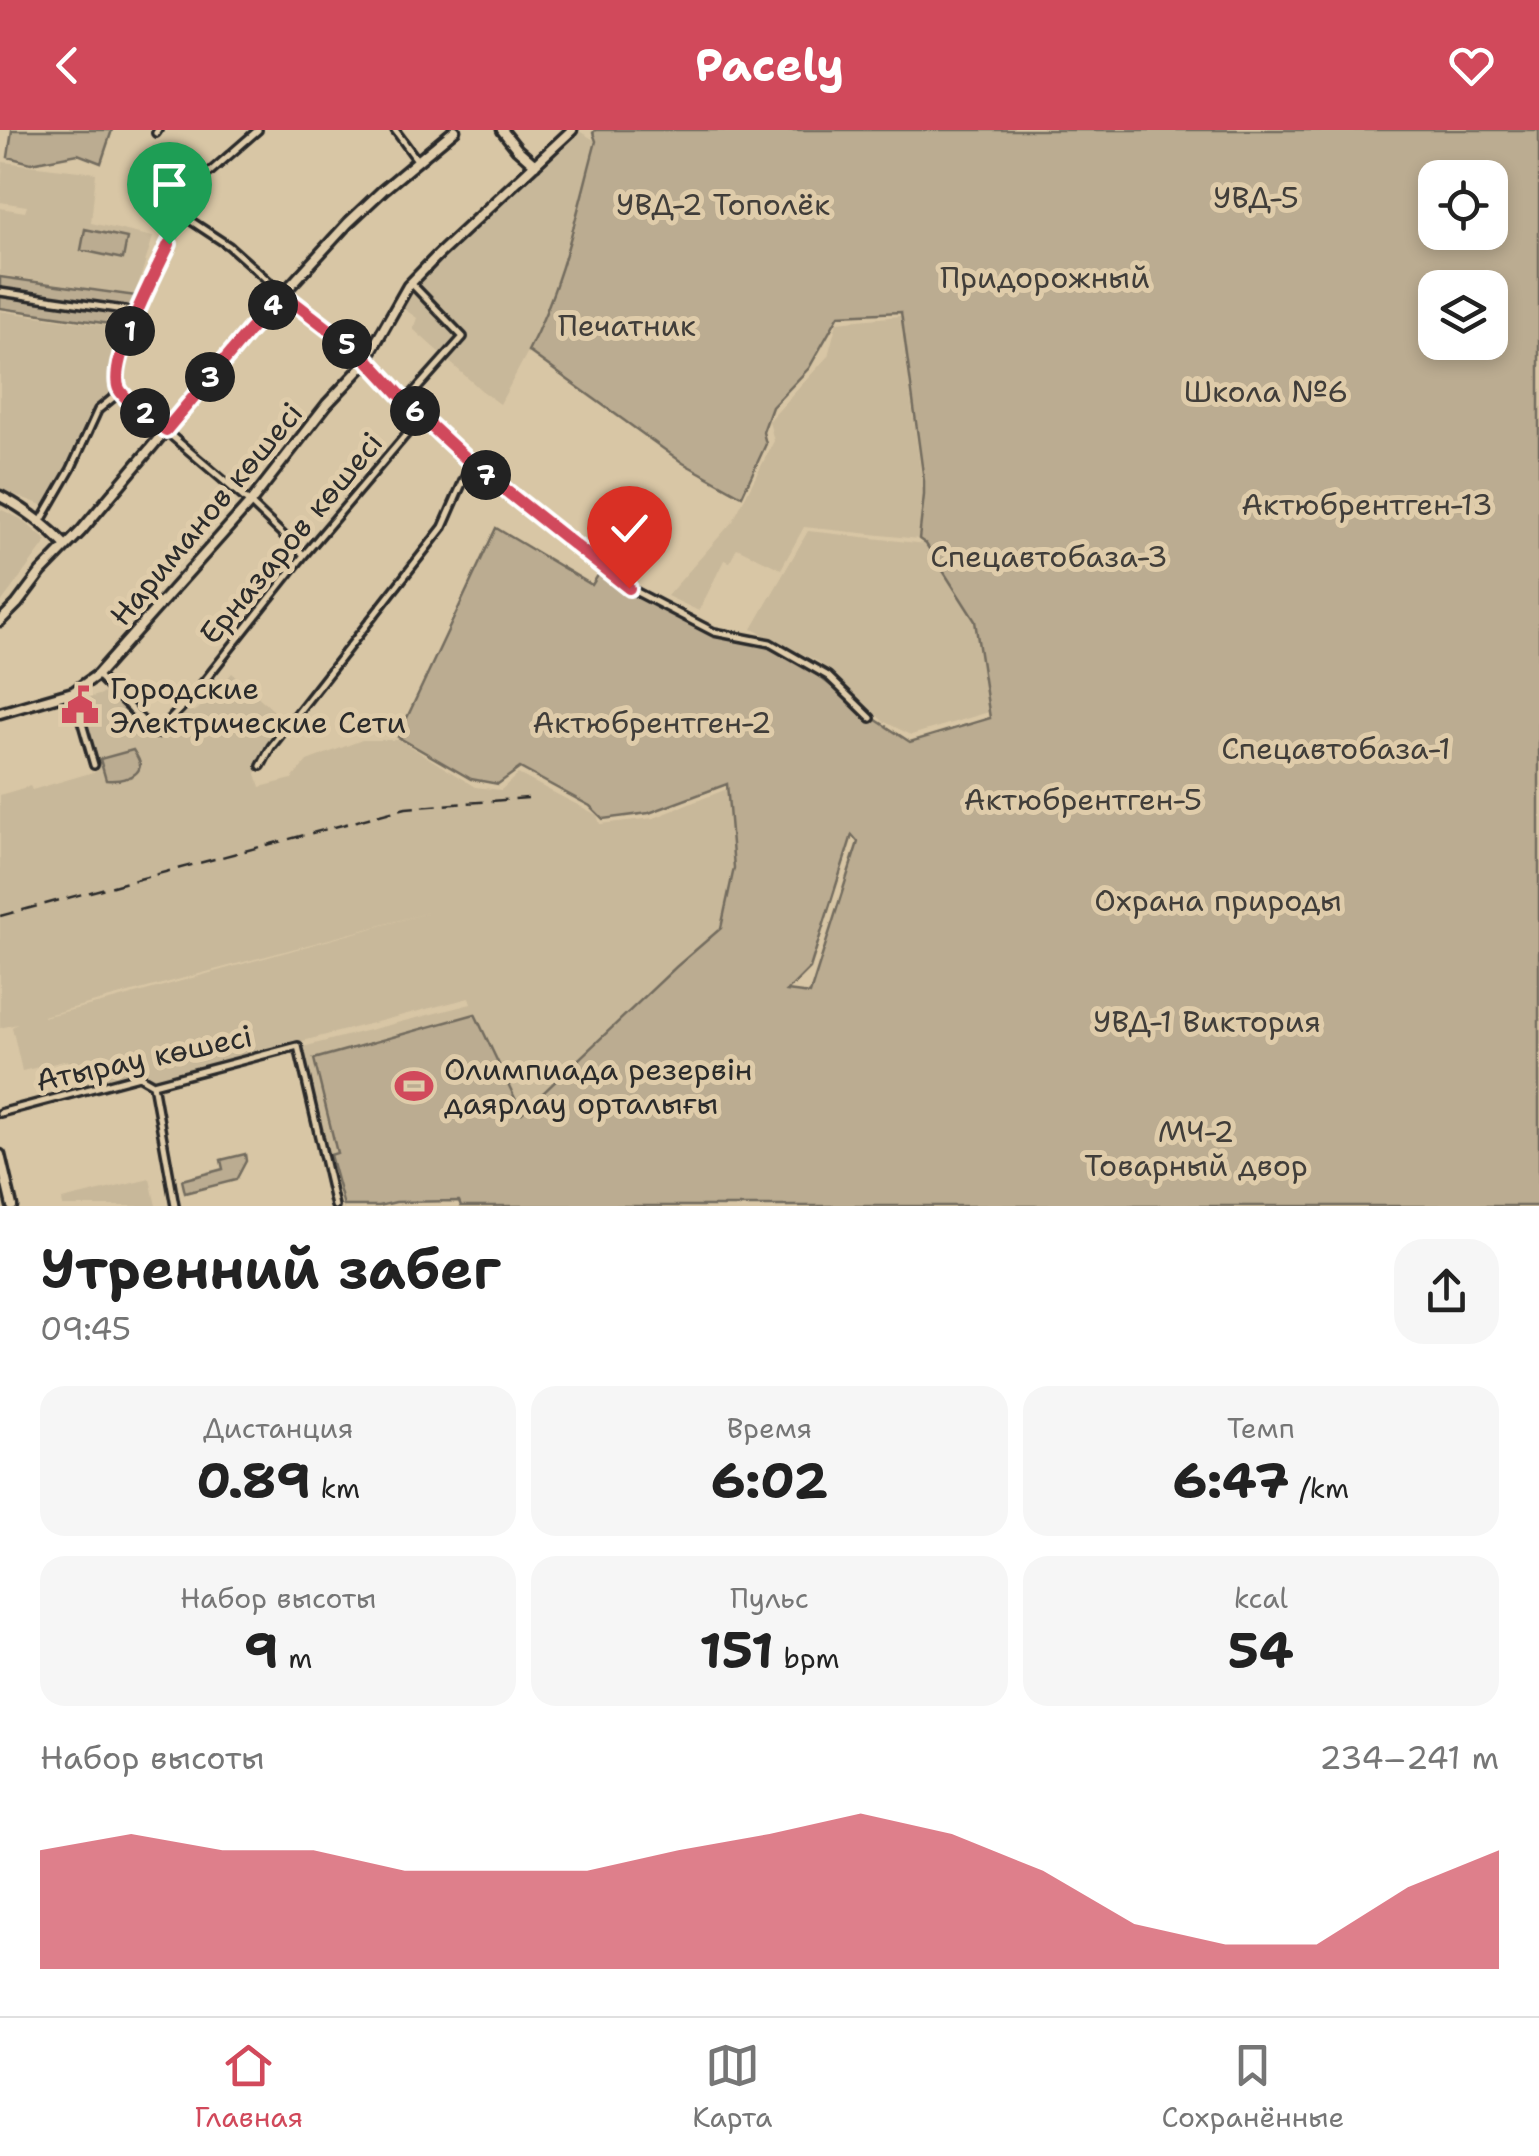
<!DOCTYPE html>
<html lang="ru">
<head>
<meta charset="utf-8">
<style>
  :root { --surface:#fff; --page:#f6f6f6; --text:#222; --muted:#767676; --line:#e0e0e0; --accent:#d1495b }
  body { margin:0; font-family:"Shantell Sans",sans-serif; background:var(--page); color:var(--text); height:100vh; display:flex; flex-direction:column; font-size:38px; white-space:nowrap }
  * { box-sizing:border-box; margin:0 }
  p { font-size:32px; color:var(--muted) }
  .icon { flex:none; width:55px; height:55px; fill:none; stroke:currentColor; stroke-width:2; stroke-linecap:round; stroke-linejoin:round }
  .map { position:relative; height:1076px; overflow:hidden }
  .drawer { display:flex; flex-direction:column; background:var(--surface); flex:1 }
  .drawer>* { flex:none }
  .controls { position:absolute; left:1418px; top:30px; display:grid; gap:20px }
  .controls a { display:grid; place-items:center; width:90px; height:90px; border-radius:20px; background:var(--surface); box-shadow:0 5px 15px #0003; font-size:50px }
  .pin { position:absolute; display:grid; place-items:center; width:85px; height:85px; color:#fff; margin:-102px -42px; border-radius:50% 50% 50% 0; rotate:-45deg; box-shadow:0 0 10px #0007 }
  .pin .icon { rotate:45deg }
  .km { position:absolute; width:50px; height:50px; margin:-25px; border-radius:50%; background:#222; color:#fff; font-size:28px; line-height:50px; text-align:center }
  .round { display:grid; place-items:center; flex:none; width:105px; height:105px; border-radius:30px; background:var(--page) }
  .headline { display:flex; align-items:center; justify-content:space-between; height:170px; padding:0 40px }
  h1 { font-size:55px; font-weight:700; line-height:75px }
  .metrics { display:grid; grid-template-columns:repeat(3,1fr); gap:15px; height:170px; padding:10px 40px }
  .metrics div { display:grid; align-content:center; border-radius:25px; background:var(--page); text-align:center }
  .metrics b { font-size:50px; font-weight:700 }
  .metrics small { font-size:28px; font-weight:400 }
  .metrics p { font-size:28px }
  .chart { height:280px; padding:20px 40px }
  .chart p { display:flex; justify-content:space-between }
  .chart svg { width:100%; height:180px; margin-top:10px; fill:var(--accent); opacity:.7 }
  header { display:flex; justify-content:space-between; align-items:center; height:130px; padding:0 40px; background:var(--accent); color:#fff; font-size:45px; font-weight:700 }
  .dock { display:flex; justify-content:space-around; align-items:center; height:140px; border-top:2px solid var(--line); background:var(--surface); font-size:28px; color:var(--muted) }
  .dock a { display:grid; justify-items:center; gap:5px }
  .dock .on { color:var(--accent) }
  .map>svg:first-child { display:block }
</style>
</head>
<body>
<header><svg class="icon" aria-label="back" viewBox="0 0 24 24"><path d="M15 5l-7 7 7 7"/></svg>Pacely<svg class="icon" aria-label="heart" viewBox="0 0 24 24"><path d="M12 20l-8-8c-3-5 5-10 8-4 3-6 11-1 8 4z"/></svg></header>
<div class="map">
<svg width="1539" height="1076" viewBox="0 0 1539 1076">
  <rect width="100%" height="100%" fill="#d8c6a5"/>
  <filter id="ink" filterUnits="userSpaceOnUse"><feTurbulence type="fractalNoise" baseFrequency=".01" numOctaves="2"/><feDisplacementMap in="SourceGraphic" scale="20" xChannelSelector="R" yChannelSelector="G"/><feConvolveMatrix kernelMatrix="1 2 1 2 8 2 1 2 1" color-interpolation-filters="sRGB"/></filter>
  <g filter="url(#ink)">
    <path fill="#c8b89a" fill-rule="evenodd" d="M572 0H577L596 11 561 142 550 174 542 195 500 274 481 260 413 199 417 188 397 174 411 153Z
      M3 32 96 43 91 93 153 107 135 165 0 145V78L25 82 27 76 0 72Z
      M0 181 123 198 111 224V254L115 255 114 265 94 278 93 285 47 377 0 359Z
      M900 186 924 365 919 409 804 397 781 439 737 418 730 432 724 430 699 481 667 466 733 391 774 311 769 291 828 226 837 192Z
      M0 379 21 389 47 411 0 474Z
      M808 401 926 414 975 491 989 582 911 605 883 591 819 532 752 499Z
      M232 543 283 589 271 605 260 629 256 644 260 657 292 649 307 631 362 610H400L475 657 501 660 518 644 597 685 600 694 654 688 727 659 734 738 721 798 676 837 521 983 474 884 337 1024 326 1026 299 918 471 874 469 868 156 949 140 941 77 959 68 930 22 941 12 897 17 894 0 898V665L30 656 32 660 97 641 76 572 105 563 111 565 151 607 157 606 191 579 194 582 206 573ZM430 782 113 870 43 887V886Z
      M150 1049 156 1076H63L62 1070Z"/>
    <path fill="#bbac91" stroke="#736c5e" stroke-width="2.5" fill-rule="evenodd" d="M12 0H112L101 33 78 24 31 33 8 27Z
      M595 0H1539V1076H461L459 1071 396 1072 379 1076H344L330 1025 337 1023 314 929 475 884 522 983 676 837 721 798 734 738 727 654 649 683 603 689 590 676 520 638 498 654 471 649 398 607 496 398 592 455 603 437 629 458 711 499 765 516 807 537 867 584 910 612 990 588 975 491 926 414 919 409 924 365V351L901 182 839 185 809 238 772 277 763 302 766 314 742 366 683 333 528 221C562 156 577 82 596 11L593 3ZM1435 48H1490V102H1435ZM1435 158H1490V212H1435ZM852 705 858 712 810 864 787 861 810 838Z
      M85 99 127 108 123 129 81 120Z
      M0 147 136 166 124 196 0 178Z
      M133 620C135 623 140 631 140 635 139 649 116 651 106 650L100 629Z
      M245 1024 246 1031 236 1050 185 1063 182 1050 223 1039 221 1030Z"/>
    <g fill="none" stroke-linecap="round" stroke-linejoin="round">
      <g stroke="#2b2b2b" stroke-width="12">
        <path id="street" d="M395 0 417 30
          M156 3 158 0
          M182 85 229 116 283 164 366 228 414 280 471 333 629 458 714 502 770 513 828 546 871 588
          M0 162 138 182
          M120 262 117 250 120 225 195 55 258 0
          M120 262 250 373 304 425
          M406 271 463 207 411 153
          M41 391 71 339 98 280 120 262
          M97 545 156 604 191 568 304 425 421 287
          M73 562 94 635
          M261 636 271 617 443 397 471 333
          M153 954 175 1076
          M0 983 139 946 153 954 298 916 335 1076"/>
      </g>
      <g stroke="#2b2b2b" stroke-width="15">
        <path id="secondary" d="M502 0 517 19 535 35
          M0 366C26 379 46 395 66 416
          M0 491 17 474 41 442 81 401 249 201 348 93 383 60 455 0
          M0 583 73 562 97 545 250 373 327 274 362 237 408 156 438 125 572 0
          M0 1025 12 1076"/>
      </g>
      <use href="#street" stroke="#dfccaa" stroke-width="5"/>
      <use href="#secondary" stroke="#dfccaa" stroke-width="8"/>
      <path stroke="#2b2b2b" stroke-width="2.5" stroke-dasharray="15 8" stroke-linecap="butt" d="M0 786 406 678 528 668"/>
    </g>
  </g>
  <g fill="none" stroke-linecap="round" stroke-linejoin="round" filter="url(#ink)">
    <g stroke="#fff" stroke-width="20">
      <path id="route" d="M169 114C156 142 107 233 119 259 125 271 154 290 166 300L249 201 283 164 366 228 414 280 471 333 629 458"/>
    </g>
    <use href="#route" stroke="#d1495b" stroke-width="12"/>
  </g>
  <defs>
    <g id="civic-bare" transform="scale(3)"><path d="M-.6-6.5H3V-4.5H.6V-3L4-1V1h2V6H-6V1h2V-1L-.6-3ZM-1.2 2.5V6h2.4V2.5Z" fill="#d1495b" stroke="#dfccaa" stroke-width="2.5" paint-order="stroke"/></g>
    <g id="stadium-bare" transform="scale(3)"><path d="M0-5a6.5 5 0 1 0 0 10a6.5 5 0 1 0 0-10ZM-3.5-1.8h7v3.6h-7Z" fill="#d1495b" stroke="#dfccaa" stroke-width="2.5" paint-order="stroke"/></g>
  </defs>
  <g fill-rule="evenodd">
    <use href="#civic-bare" x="80" y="575"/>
    <use href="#stadium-bare" x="414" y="956"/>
  </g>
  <g text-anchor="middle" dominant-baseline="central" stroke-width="10" stroke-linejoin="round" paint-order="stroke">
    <g font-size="30" fill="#413e3a" stroke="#dfccaa">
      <text x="1256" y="67">УВД-5</text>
      <text x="723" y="74">УВД-2 Тополёк</text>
      <text x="1045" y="147">Придорожный</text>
      <text x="627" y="195">Печатник</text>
      <text x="1266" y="261">Школа №6</text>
      <text x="1367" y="374">Актюбрентген-13</text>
      <text x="1049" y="426">Спецавтобаза-3</text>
      <text x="652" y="592">Актюбрентген-2</text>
      <text x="1336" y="618">Спецавтобаза-1</text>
      <text x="1083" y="669">Актюбрентген-5</text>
      <text x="1218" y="770">Охрана природы</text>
      <text x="1207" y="891">УВД-1 Виктория</text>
      <text x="1196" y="1001">МЧ-2<tspan x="1196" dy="34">Товарный двор</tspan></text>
    </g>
    <g font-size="30" fill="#2b2b2b" stroke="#dfccaa">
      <text transform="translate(206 384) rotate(-50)">Нариманов көшесі</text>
      <text transform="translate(291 408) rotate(-50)">Ерназаров көшесі</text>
      <text transform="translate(144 928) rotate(-12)">Атырау көшесі</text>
    </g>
    <g font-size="30" fill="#2b2b2b" stroke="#dfccaa" text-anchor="start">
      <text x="110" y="558">Городские<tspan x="110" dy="34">Электрические Сети</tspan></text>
      <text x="444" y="939">Олимпиада резервін<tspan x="444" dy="34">даярлау орталығы</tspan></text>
    </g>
  </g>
</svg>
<div class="controls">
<a><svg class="icon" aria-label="locate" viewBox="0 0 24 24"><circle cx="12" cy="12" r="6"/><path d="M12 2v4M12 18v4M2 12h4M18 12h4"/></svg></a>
<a><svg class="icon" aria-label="layers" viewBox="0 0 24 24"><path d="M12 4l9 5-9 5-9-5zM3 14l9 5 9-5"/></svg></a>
</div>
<div class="pin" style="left:169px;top:114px;background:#1e9e55"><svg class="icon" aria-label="arrive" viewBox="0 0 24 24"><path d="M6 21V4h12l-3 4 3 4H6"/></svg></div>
<div class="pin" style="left:629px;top:458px;background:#d93025"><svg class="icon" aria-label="check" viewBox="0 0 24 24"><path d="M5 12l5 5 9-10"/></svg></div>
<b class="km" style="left:130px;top:201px">1</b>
<b class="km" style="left:145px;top:283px">2</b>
<b class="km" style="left:210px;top:247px">3</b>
<b class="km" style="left:273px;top:175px">4</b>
<b class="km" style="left:347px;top:214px">5</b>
<b class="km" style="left:415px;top:281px">6</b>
<b class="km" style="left:486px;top:345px">7</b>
</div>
<section class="drawer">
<div class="headline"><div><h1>Утренний забег</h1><p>09:45</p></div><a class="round"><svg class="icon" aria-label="share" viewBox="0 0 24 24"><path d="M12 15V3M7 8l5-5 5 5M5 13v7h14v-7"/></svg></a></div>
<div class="metrics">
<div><p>Дистанция</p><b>0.89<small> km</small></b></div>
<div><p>Время</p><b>6:02</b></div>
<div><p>Темп</p><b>6:47<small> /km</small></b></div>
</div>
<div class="metrics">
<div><p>Набор высоты</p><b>9<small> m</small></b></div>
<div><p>Пульс</p><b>151<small> bpm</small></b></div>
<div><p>kcal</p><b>54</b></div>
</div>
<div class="chart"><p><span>Набор высоты</span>234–241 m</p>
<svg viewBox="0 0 160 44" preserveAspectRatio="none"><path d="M0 44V15L10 11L20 15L30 15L40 20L50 20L60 20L70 15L80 11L90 6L100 11L110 20L120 33L130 38L140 38L150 24L160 15V44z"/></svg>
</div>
</section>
<nav class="dock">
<a class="on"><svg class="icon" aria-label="home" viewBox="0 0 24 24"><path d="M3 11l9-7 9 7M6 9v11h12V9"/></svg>Главная</a>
<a><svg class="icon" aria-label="map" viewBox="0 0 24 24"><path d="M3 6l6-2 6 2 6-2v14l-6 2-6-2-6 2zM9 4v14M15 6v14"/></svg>Карта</a>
<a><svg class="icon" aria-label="saved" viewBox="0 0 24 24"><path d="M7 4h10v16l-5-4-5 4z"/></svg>Сохранённые</a>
</nav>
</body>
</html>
